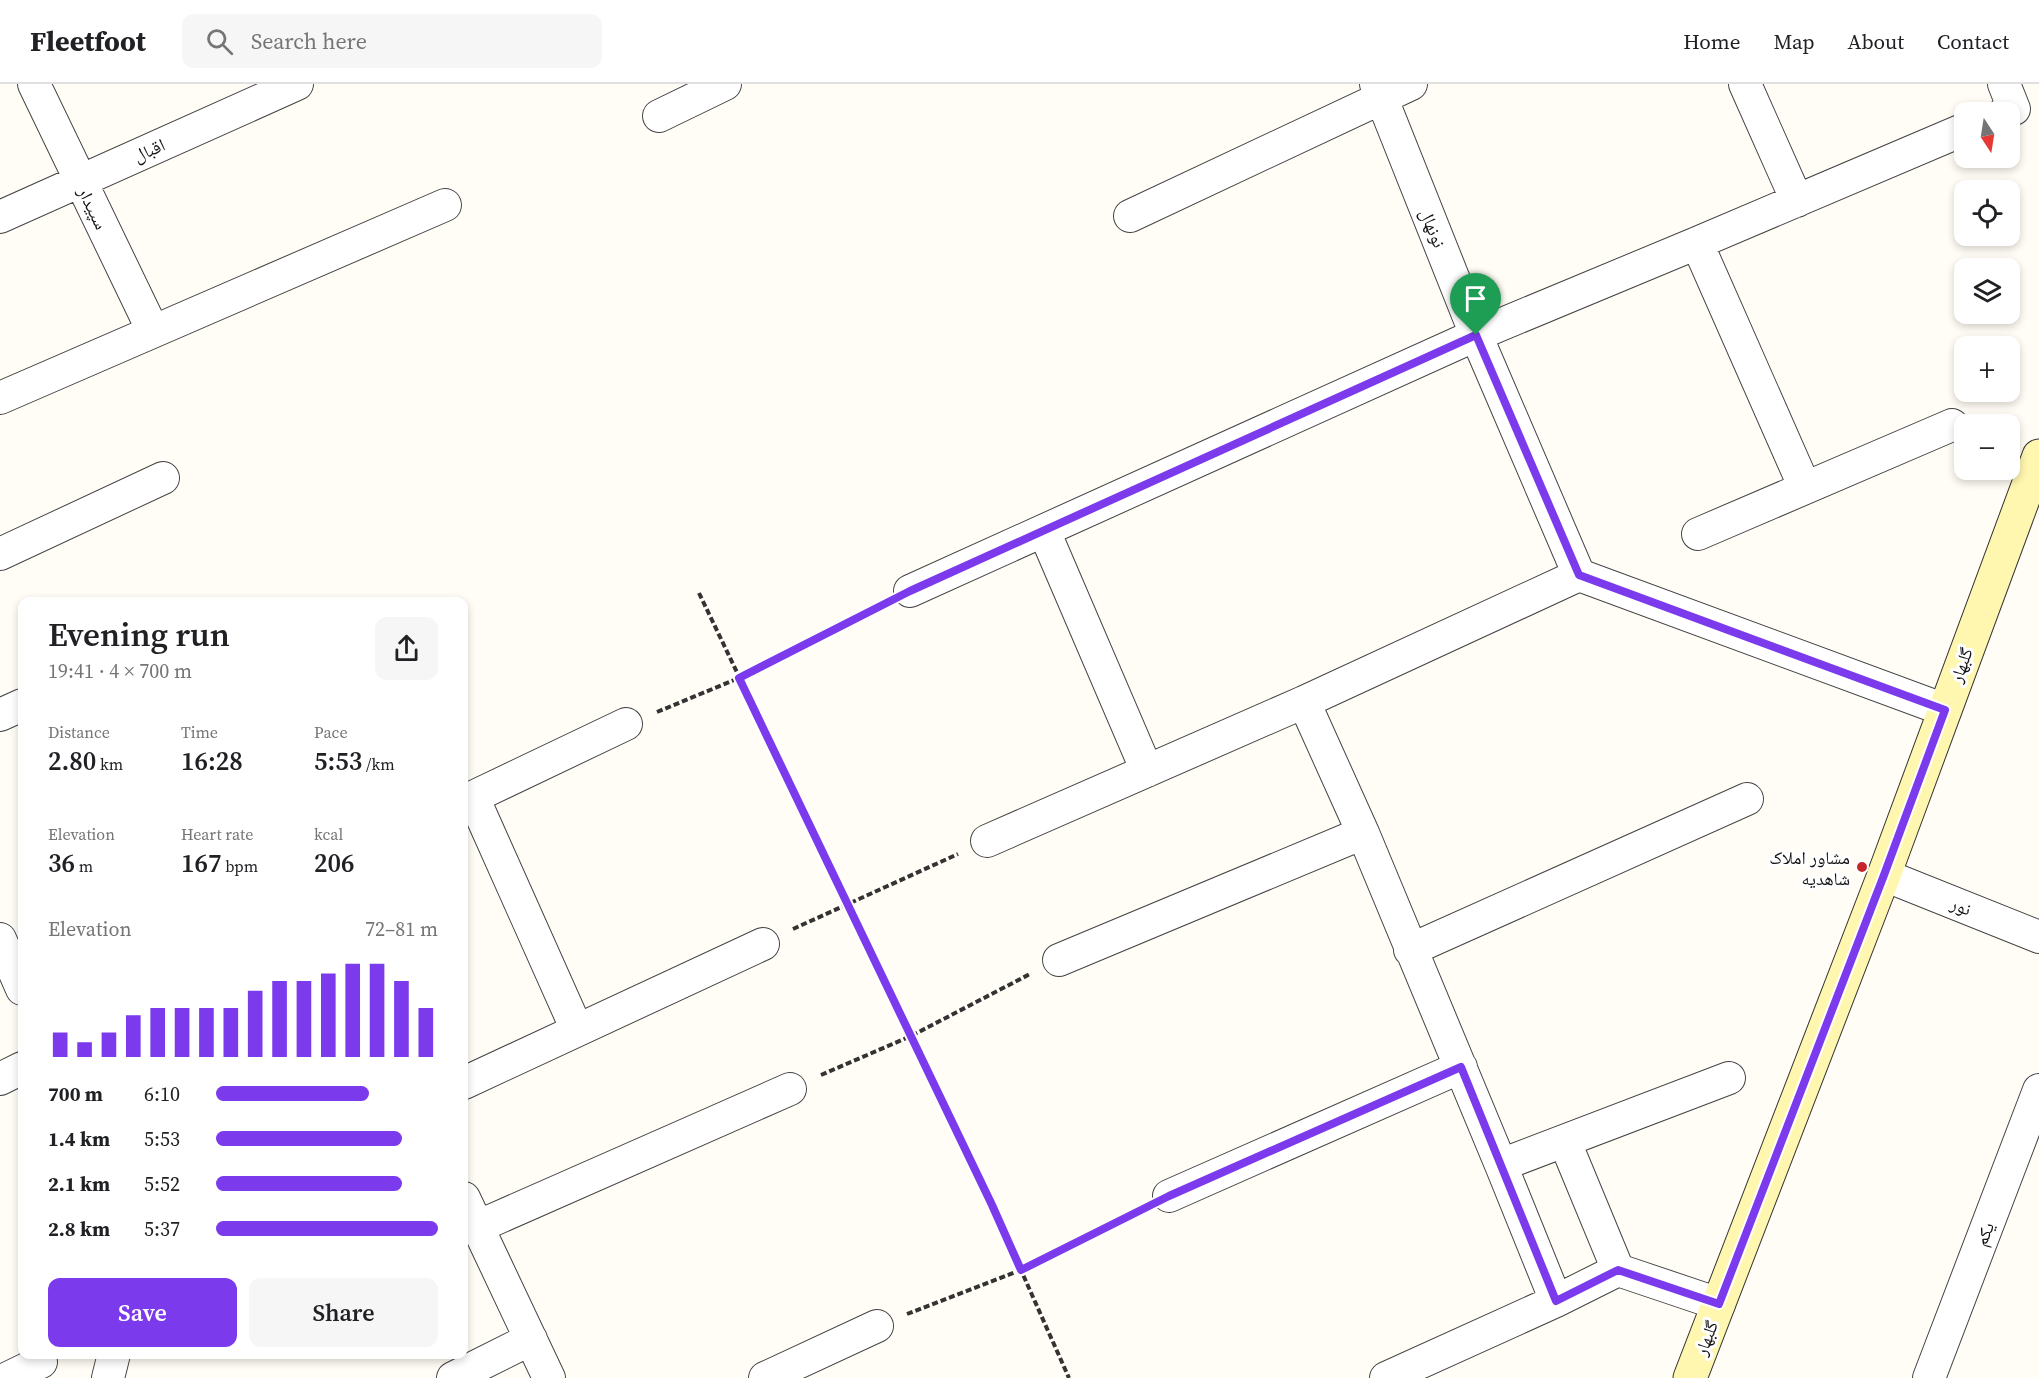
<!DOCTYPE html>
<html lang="en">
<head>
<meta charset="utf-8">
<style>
  :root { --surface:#fff; --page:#f6f6f6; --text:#202124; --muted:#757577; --line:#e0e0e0; --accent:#7c3aed }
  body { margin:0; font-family:"Source Serif 4","Noto Naskh Arabic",serif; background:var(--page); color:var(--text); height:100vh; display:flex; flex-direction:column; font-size:22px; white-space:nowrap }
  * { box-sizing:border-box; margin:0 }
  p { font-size:20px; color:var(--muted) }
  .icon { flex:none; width:33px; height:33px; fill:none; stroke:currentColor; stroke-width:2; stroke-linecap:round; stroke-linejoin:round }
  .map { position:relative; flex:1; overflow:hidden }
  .drawer { position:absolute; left:18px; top:513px; width:450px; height:762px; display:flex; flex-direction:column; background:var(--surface); border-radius:12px; box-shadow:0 3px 9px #0003 }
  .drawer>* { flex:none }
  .needle { width:39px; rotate:168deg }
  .tools { position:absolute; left:1954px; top:18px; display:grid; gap:12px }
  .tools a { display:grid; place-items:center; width:66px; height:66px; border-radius:12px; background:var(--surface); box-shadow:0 3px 9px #0003; font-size:30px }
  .pin { position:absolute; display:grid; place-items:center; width:51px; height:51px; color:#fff; margin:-62px -26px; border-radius:50% 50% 50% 0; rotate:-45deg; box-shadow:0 0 6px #0007 }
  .pin .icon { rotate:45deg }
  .round { display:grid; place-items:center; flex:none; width:63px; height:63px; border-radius:12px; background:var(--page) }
  .summary { display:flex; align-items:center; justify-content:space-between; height:102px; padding:0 30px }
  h1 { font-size:33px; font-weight:600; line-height:45px }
  .figures { display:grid; grid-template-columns:repeat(3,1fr); gap:9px; height:102px; padding:6px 30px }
  .figures div { display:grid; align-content:center }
  .figures b { font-size:26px; font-weight:600 }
  .figures small { font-size:16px; font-weight:400 }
  .figures p { font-size:16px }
  .chart { height:168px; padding:12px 30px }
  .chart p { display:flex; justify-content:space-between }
  .chart svg { width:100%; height:108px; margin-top:6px; stroke:var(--accent); stroke-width:6 }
  .action { display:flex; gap:12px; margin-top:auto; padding:12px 30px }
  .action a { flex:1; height:69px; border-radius:12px; background:var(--accent); color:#fff; font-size:24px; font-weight:600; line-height:69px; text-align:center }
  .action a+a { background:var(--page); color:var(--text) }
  ul { padding:0 30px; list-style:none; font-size:20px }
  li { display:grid; grid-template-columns:96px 72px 1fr; align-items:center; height:45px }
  li i { height:15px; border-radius:8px; background:var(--accent) }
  header { display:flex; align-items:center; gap:36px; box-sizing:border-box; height:84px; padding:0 30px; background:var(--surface); border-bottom:2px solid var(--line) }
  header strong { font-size:28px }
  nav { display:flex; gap:33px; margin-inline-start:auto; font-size:21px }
  .search { width:420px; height:54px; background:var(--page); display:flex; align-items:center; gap:15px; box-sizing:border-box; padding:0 21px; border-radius:12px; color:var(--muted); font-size:22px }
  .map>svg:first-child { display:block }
</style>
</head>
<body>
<header>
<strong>Fleetfoot</strong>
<div class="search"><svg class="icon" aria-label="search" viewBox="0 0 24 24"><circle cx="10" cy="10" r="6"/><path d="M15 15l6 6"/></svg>Search here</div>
<nav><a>Home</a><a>Map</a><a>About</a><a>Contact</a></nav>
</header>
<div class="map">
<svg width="2039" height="1294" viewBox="0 0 2039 1294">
  <rect width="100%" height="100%" fill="#fffdf5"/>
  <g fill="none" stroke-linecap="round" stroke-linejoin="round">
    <g stroke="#444" stroke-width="34">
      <path id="street" d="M34 0 153 247
        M1376 0 1476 251 1579 491 1945 626
        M1745 0 1797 117
        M2004 0 2014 25 2005 28
        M659 32 725 0
        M1130 132 1411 0
        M0 133 297 0
        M1697 159 1805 404
        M0 314 445 121
        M1044 447 1147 687
        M1698 450 1952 341
        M0 470 163 394
        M910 507 1476 251 1697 159 1965 45
        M0 631 22 621
        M473 713 626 640
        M464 718 473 713 577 946
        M987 757 1304 618
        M1884 791 2039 853
        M0 855 22 905
        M1410 866 1747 715
        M1059 876 1363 749
        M0 995 22 984
        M464 999 763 860
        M1565 1058 1618 1186 1556 1217 1501 1081 1729 994
        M1501 1081 1363 749 1304 618 1579 491
        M1169 1112 1461 983
        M464 1114 549 1294
        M477 1143 790 1005
        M1618 1186 1719 1220
        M8 1294 41 1278
        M108 1294 114 1270
        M453 1294 531 1255
        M765 1294 877 1242
        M1386 1294 1556 1217
        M1929 1294 2039 1006"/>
    </g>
    <g stroke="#333" stroke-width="35">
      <path id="secondary" d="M1690 1294 1884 791 2039 372"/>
    </g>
    <path stroke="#333" stroke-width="4" stroke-dasharray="6 3" stroke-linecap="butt" d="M699 509 992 1121 1069 1294
      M657 628 739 594 880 522
      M793 845 958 770
      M821 991 911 952 1030 890
      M907 1230 1021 1186 1141 1126"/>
    <use href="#street" stroke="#fff" stroke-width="32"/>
    <use href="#secondary" stroke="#fff6b0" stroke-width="33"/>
  </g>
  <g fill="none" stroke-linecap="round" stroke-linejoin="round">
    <g stroke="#fff" stroke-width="12">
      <path id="route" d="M1476 251 1579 491 1945 626 1884 791 1719 1220 1618 1186 1556 1217 1461 983 1169 1112 1021 1186 992 1121 739 594 910 507Z"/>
    </g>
    <use href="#route" stroke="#7c3aed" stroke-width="8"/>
  </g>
  <circle fill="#c4262e" stroke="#fff" stroke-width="2" cx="1862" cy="783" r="6"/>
  <g text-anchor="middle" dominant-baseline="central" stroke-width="6" stroke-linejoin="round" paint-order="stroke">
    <g font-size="18" fill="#111" stroke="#fff">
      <text transform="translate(149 66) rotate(-24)">اقبال</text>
      <text transform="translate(93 124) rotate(64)">سپیدار</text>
      <text transform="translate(1433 144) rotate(68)">نونهال</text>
      <text transform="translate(1961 581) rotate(-70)">گلبهار</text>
      <text transform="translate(1961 822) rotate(22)">نور</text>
      <text transform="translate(1984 1150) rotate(-69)">یکم</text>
      <text transform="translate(1706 1254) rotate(-69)">گلبهار</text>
    </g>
    <g font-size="18" fill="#111" stroke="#fff" text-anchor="end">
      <text x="1850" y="773">مشاور املاک<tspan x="1850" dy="21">شاهدیه</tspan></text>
    </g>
  </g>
</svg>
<div class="tools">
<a><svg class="needle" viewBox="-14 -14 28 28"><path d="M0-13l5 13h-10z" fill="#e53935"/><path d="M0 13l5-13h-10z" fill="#757577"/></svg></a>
<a><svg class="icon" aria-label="locate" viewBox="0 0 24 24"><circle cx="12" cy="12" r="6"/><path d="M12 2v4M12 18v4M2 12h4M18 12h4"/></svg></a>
<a><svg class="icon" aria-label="layers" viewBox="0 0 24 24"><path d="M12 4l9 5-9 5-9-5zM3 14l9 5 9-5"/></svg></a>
<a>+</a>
<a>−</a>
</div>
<div class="pin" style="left:1476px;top:251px;background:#1e9e55"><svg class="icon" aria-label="arrive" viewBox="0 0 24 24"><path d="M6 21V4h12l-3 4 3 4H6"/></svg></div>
<section class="drawer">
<div class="summary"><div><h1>Evening run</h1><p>19:41 · 4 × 700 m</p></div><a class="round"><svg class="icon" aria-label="share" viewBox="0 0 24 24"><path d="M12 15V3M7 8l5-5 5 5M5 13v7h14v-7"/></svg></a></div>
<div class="figures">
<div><p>Distance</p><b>2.80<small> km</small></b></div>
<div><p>Time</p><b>16:28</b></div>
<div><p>Pace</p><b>5:53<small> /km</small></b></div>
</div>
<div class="figures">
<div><p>Elevation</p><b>36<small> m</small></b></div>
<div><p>Heart rate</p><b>167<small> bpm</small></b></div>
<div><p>kcal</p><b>206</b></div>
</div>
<div class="chart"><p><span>Elevation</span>72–81 m</p>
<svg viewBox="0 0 160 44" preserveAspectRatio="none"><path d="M5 44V34M15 44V38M25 44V34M35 44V27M45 44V24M55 44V24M65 44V24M75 44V24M85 44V17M95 44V13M105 44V13M115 44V10M125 44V6M135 44V6M145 44V13M155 44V24"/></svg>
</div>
<ul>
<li><b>700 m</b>6:10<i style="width:69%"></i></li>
<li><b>1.4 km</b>5:53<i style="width:84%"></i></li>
<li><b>2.1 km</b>5:52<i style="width:84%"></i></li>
<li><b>2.8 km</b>5:37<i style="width:100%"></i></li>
</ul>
<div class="action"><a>Save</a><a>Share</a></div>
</section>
</div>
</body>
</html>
